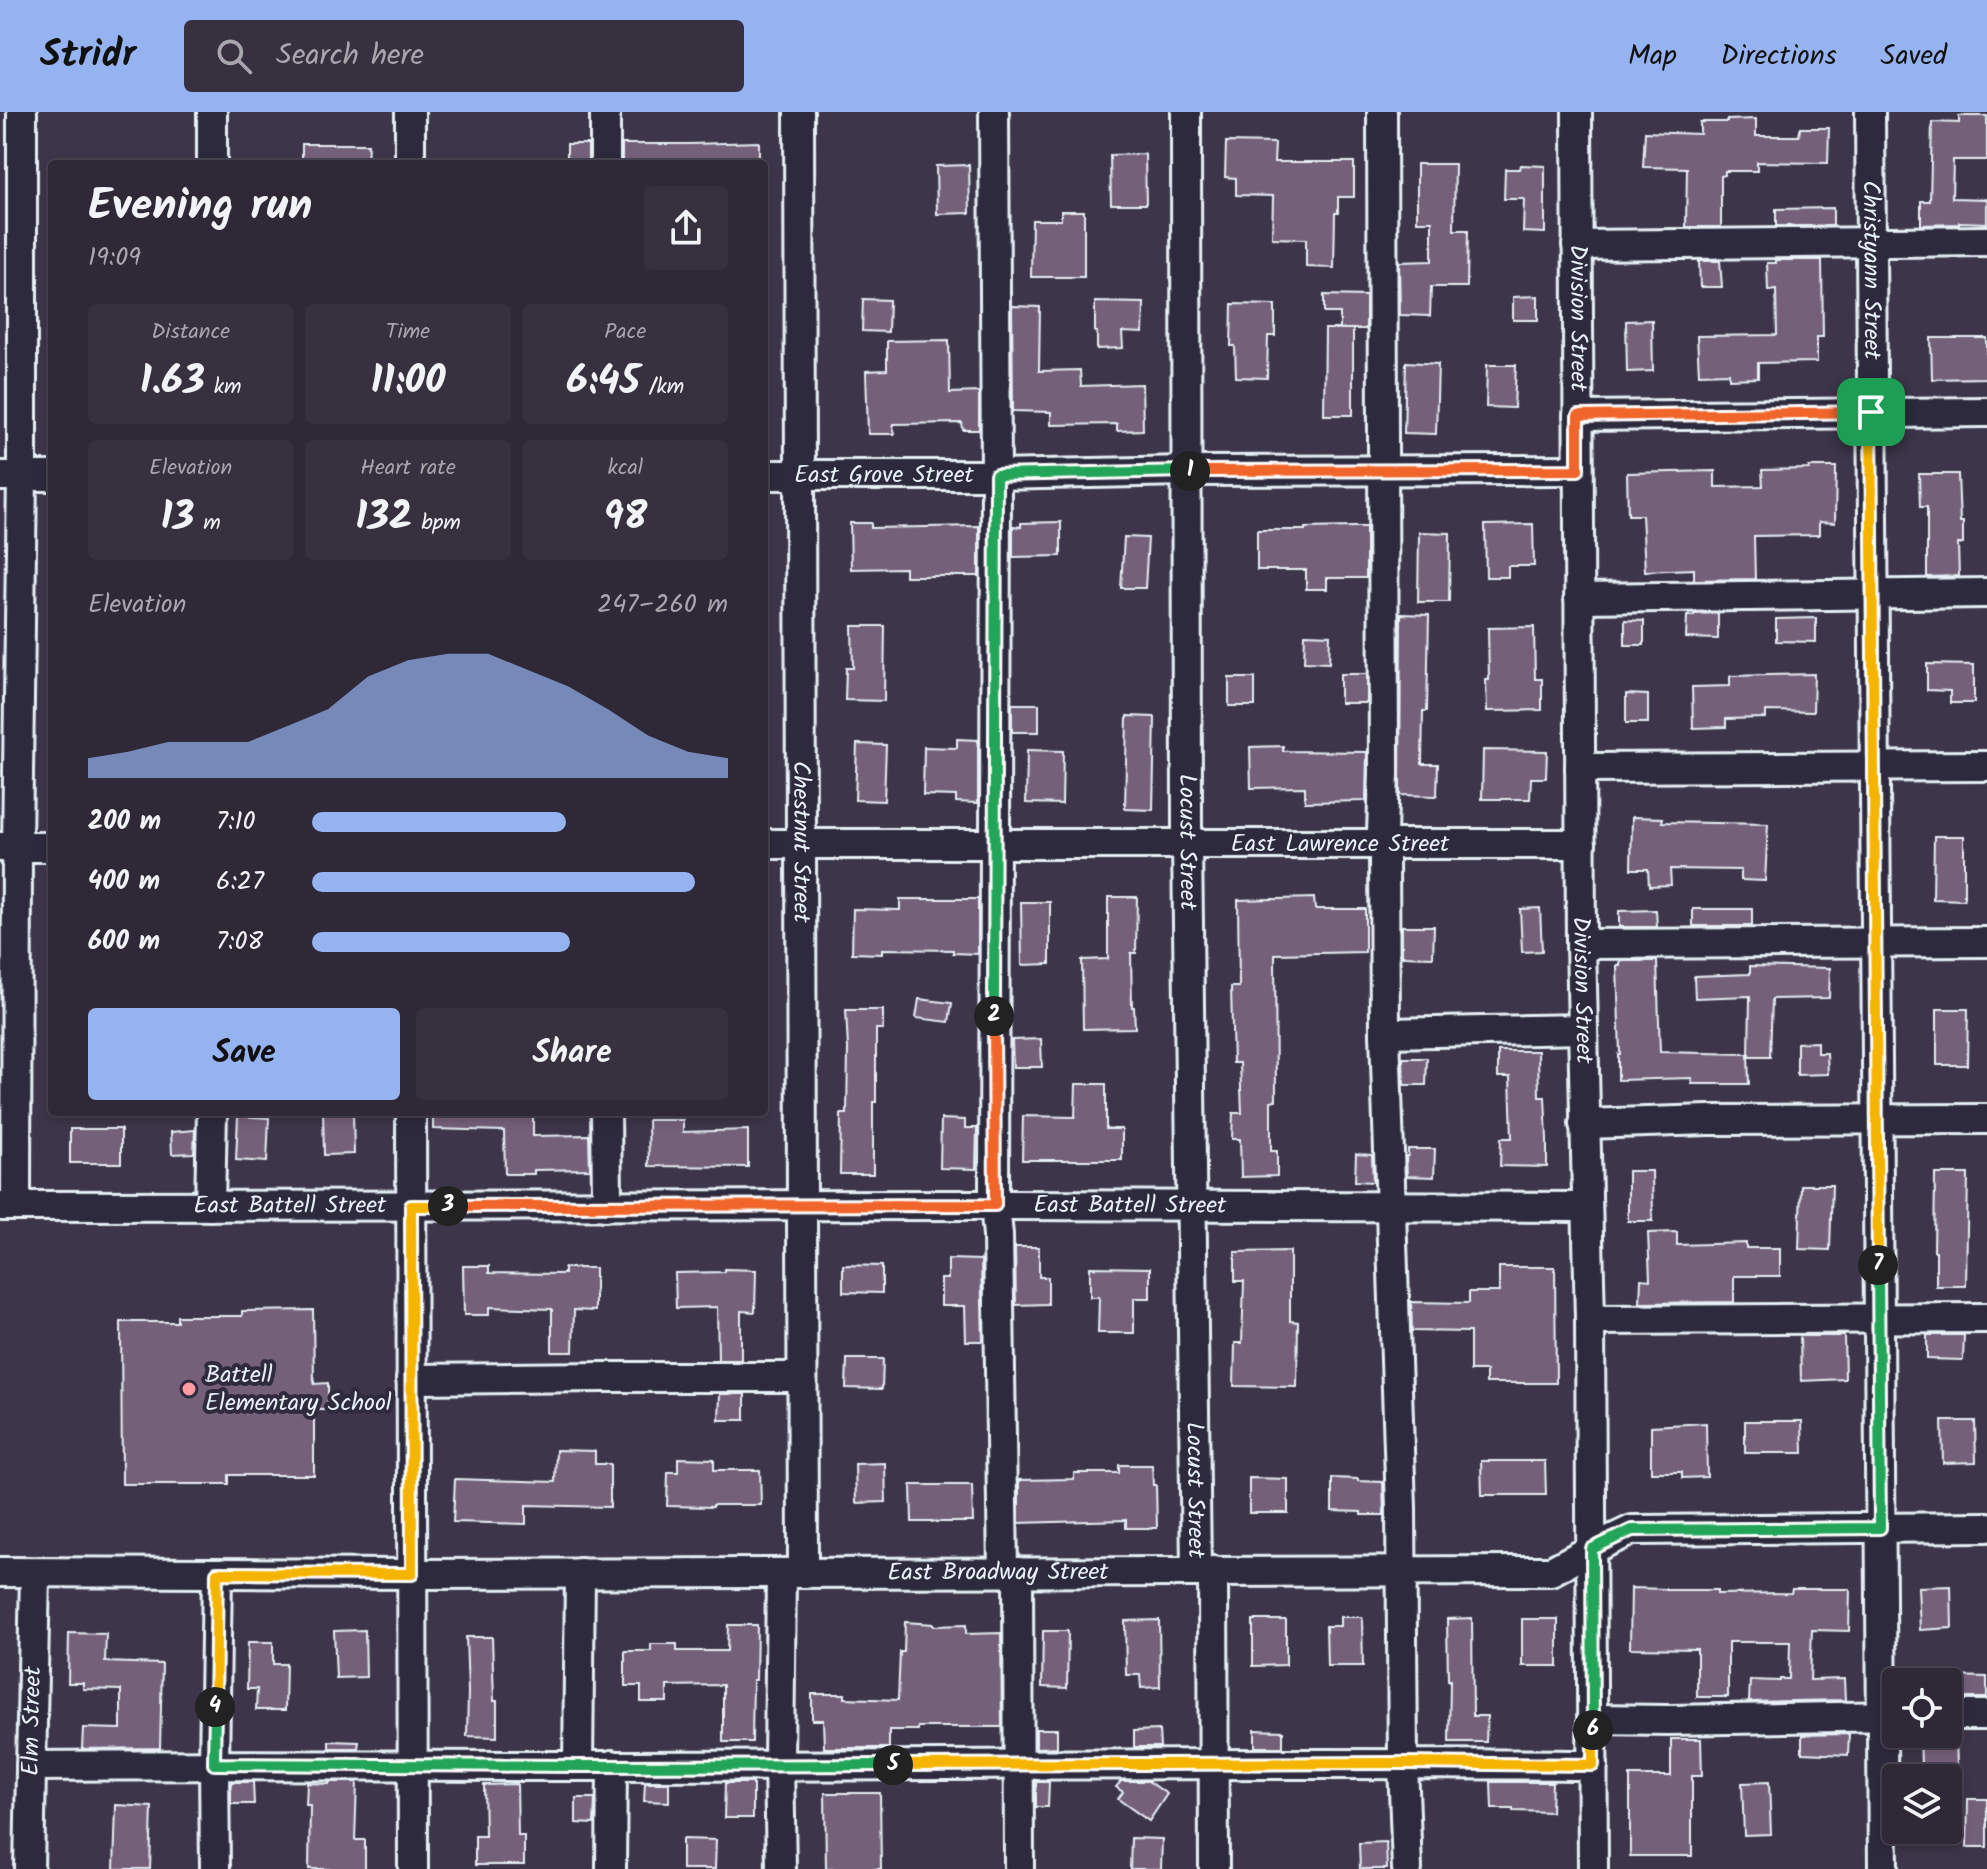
<!DOCTYPE html>
<html lang="en">
<head>
<meta charset="utf-8">
<style>
  :root { --surface:#2e2837; --page:#36303f; --text:#f1f3f6; --muted:#a7a6ad; --line:#494452; --accent:#95b2f1 }
  body { margin:0; font-family:Kalam,sans-serif; background:var(--page); color:var(--text); height:100vh; display:flex; flex-direction:column; font-size:30px; white-space:nowrap }
  * { box-sizing:border-box; margin:0 }
  p { font-size:26px; color:var(--muted) }
  .icon { flex:none; width:44px; height:44px; fill:none; stroke:currentColor; stroke-width:2; stroke-linecap:round; stroke-linejoin:round }
  .map { position:relative; flex:1; overflow:hidden }
  .side { position:absolute; left:48px; top:48px; width:720px; height:956px; display:flex; flex-direction:column; background:var(--surface); border-radius:8px; box-shadow:0 4px 12px #0003,0 0 0 2px var(--line) }
  .side>* { flex:none }
  .controls { position:absolute; left:1882px; top:1556px; display:grid; gap:16px }
  .controls a { display:grid; place-items:center; width:80px; height:80px; border-radius:8px; background:var(--surface); box-shadow:0 4px 12px #0003,0 0 0 2px var(--line); font-size:40px }
  .pin { position:absolute; display:grid; place-items:center; width:68px; height:68px; color:#fff; margin:-34px; border-radius:16px; box-shadow:0 4px 12px #0006 }
  .km { position:absolute; width:40px; height:40px; margin:-20px; border-radius:50%; background:#222; color:#fff; font-size:22px; line-height:40px; text-align:center }
  .round { display:grid; place-items:center; flex:none; width:84px; height:84px; border-radius:8px; background:var(--page) }
  .overview { display:flex; align-items:center; justify-content:space-between; height:136px; padding:0 40px }
  h1 { font-size:44px; font-weight:700; line-height:60px }
  .metrics { display:grid; grid-template-columns:repeat(3,1fr); gap:12px; height:136px; padding:8px 40px }
  .metrics div { display:grid; align-content:center; border-radius:8px; background:var(--page); text-align:center }
  .metrics b { font-size:40px; font-weight:700 }
  .metrics small { font-size:22px; font-weight:400 }
  .metrics p { font-size:22px }
  .chart { height:224px; padding:16px 40px }
  .chart p { display:flex; justify-content:space-between }
  .chart svg { width:100%; height:144px; margin-top:8px; fill:var(--accent); opacity:.7 }
  .primary-button { display:flex; gap:16px; margin-top:auto; padding:16px 40px }
  .primary-button a { flex:1; height:92px; border-radius:8px; background:var(--accent); color:#111; font-size:32px; font-weight:700; line-height:92px; text-align:center }
  .primary-button a+a { background:var(--page); color:var(--text) }
  ul { padding:0 40px; list-style:none; font-size:26px }
  li { display:grid; grid-template-columns:128px 96px 1fr; align-items:center; height:60px }
  li i { height:20px; border-radius:10px; background:var(--accent) }
  header { display:flex; align-items:center; gap:48px; box-sizing:border-box; height:112px; padding:0 40px; background:var(--accent); color:#111 }
  header strong { font-size:38px }
  nav { display:flex; gap:44px; margin-inline-start:auto; font-size:28px }
  .search { width:560px; height:72px; background:var(--page); display:flex; align-items:center; gap:20px; box-sizing:border-box; padding:0 28px; border-radius:8px; color:var(--muted); font-size:30px }
  .map>svg:first-child { display:block }
</style>
</head>
<body>
<header>
<strong>Stridr</strong>
<div class="search"><svg class="icon" aria-label="search" viewBox="0 0 24 24"><circle cx="10" cy="10" r="6"/><path d="M15 15l6 6"/></svg>Search here</div>
<nav><a>Map</a><a>Directions</a><a>Saved</a></nav>
</header>
<div class="map">
<svg width="1987" height="1757" viewBox="0 0 1987 1757">
  <rect width="100%" height="100%" fill="#3d3549"/>
  <filter id="ink" filterUnits="userSpaceOnUse"><feTurbulence type="fractalNoise" baseFrequency=".0125" numOctaves="2"/><feDisplacementMap in="SourceGraphic" scale="16" xChannelSelector="R" yChannelSelector="G"/><feConvolveMatrix kernelMatrix="1 2 1 2 8 2 1 2 1" color-interpolation-filters="sRGB"/></filter>
  <g filter="url(#ink)">
    <path fill="#74617a" stroke="#e8f1f8" stroke-width="2" d="M1959 4H1987V48H1953L1952 86 1987 87V111L1959 110V112L1921 113V89H1930L1932 10 1959 11Z
      M1756 7V24H1799L1800 16H1829L1828 51 1757 50V59H1725V63L1721 64V115H1686L1687 56 1643 55 1645 20 1700 22V10H1727V8Z
      M759 30V52H622V32H690Z
      M1226 30 1275 31 1274 50H1354V85H1338V101H1335L1334 156 1306 155V127L1272 126 1273 84 1236 83V66L1225 65Z
      M302 32H368L367 52H302Z
      M567 32H588V52H567Z
      M1145 42 1146 92H1111L1110 43Z
      M1417 52H1455L1454 118H1468L1467 175H1431L1430 204 1400 203 1399 150 1432 149V109H1417Z
      M969 53 970 101 937 102 936 54Z
      M1521 53 1545 54V121L1523 120 1524 87H1504L1505 57H1520Z
      M1833 96V114H1776V97Z
      M1061 99H1084V165H1031L1032 108H1061Z
      M1776 148H1822L1823 225H1817V250L1758 251V266L1729 267V261L1699 262 1697 224 1777 223 1776 178 1768 179 1767 151H1776Z
      M1699 149H1720L1722 175H1700Z
      M1324 183 1366 184V217H1340V201H1324Z
      M1538 184V208H1513V185Z
      M863 187 889 188 888 220 862 219Z
      M1095 190 1144 191 1143 221 1122 220 1123 236 1097 237V220H1095Z
      M1232 192 1275 193V224H1268L1267 266 1236 265 1235 234H1231Z
      M1012 194 1040 195 1039 259 1080 258 1081 274 1142 272 1143 318 1117 319V312L1051 313V300L1013 299Z
      M1652 208 1653 259 1627 260 1626 209Z
      M1325 217H1353V303H1324Z
      M1931 226H1987V266L1932 267Z
      M949 228 950 281 979 280V318H963L962 311 893 312 894 322H868L866 259 887 258V229Z
      M1406 250 1438 252 1436 322 1404 321Z
      M1487 253H1516L1514 296 1486 295Z
      M1809 355H1836L1835 411 1819 410V423L1754 424 1755 467 1694 468V457L1645 459 1642 403H1628L1627 361 1715 359V375L1763 374 1762 358 1809 357Z
      M1919 362H1958L1960 410H1963V432H1958L1959 464 1927 465V395H1920Z
      M1061 410V444L1013 445V414L1021 415V411Z
      M850 411H871V416L979 414V464H905V456L851 457Z
      M1533 412 1534 454H1508V465H1486L1485 413Z
      M1355 415H1366V466H1327V477H1306V458H1257V418H1305V416Z
      M1419 420 1450 421 1449 490H1418Z
      M1124 425 1148 426 1145 476H1121Z
      M1718 501V527L1686 526 1687 504H1694V502Z
      M1401 502 1429 503 1427 599H1423L1422 652H1438L1437 684 1400 683Z
      M1816 506V530L1776 529V507Z
      M1625 508 1644 509V533H1625Z
      M852 514H885L884 589 845 588 846 556H853Z
      M1534 515 1535 567H1542V598L1487 599 1486 568H1489L1488 516Z
      M1305 522 1330 523 1329 551 1304 550Z
      M1927 552 1974 553V591H1950V579L1927 578Z
      M1340 562H1367V591H1340Z
      M1814 562 1813 600 1766 599V606L1726 607V615L1693 616 1692 575 1730 574V564Z
      M1229 566H1255V594H1229Z
      M1626 582 1648 583V611H1626Z
      M1012 592H1039V620H1012Z
      M1127 604 1155 605 1153 698 1125 697Z
      M957 627 978 628V691L956 690V684L923 683 924 635 957 636Z
      M857 632 886 633 884 689 855 688Z
      M1283 634V639L1367 640 1366 689 1305 690V675L1251 676 1250 635Z
      M1027 638 1063 639 1062 692 1026 691Z
      M1483 638 1547 639 1546 666H1531L1530 687H1482Z
      M1632 705 1663 706 1662 710 1768 712 1765 769 1741 768V758L1670 757 1671 773 1649 774 1648 757H1631Z
      M1934 724H1964V788L1933 787Z
      M1108 785H1137L1136 841H1131L1132 895H1134L1135 916 1083 917 1082 848 1108 847Z
      M1314 786 1315 797H1365V840L1275 842 1276 988 1271 989V1039H1277V1064L1241 1065 1240 1027H1232L1233 1001H1242L1240 951H1233L1232 916 1231 875H1239L1238 788Z
      M900 787H978V842L953 841V838L882 837V842L852 841 853 797 900 798Z
      M1021 790H1050V852L1022 853Z
      M1540 796 1542 839 1522 840 1520 797Z
      M1693 797H1752V814H1693Z
      M1656 798 1657 815H1619V799Z
      M1402 814H1434L1433 845 1402 844Z
      M1620 849H1657L1660 940 1748 942 1749 972H1692V966L1618 968V942H1620L1617 854H1620Z
      M1750 854 1830 856 1829 886 1772 887 1770 945H1749L1750 884 1695 886 1694 864 1750 862Z
      M919 887 952 891 949 910 916 906Z
      M1937 897H1968L1967 953H1937Z
      M846 898H883V917H876V990H873V1062H840L841 1002H847L848 937Z
      M1041 927 1042 955H1013L1012 928Z
      M1817 930V941H1827L1828 962 1797 963V931Z
      M1498 939H1538L1539 985H1545L1547 1027V1055L1500 1054 1501 1026H1512L1510 965H1498Z
      M1403 946H1427L1426 973H1404Z
      M1076 972H1106V1017H1122V1048H1022L1023 1004 1075 1005Z
      M323 1000H353L354 1042 324 1043Z
      M433 1000H533V1024L589 1023 590 1057 534 1058V1062H505L504 1019 433 1017Z
      M238 1004 269 1006 267 1050 236 1048Z
      M941 1007 965 1008V1016H977L976 1057 940 1056Z
      M648 1008H683V1020L748 1018V1055L649 1054Z
      M70 1017H121V1051H70Z
      M195 1018 194 1041 172 1042 171 1020Z
      M1408 1037H1435L1434 1065 1407 1064 1406 1044H1408Z
      M1356 1042 1372 1043 1373 1070 1355 1069Z
      M1628 1059H1652L1653 1109H1628Z
      M1935 1062H1968L1966 1174H1936V1139H1934Z
      M1801 1073H1832L1830 1138 1799 1137Z
      M1677 1120V1133L1746 1131V1136H1780V1164H1734V1190L1640 1191 1641 1167 1650 1168 1648 1121Z
      M1015 1135H1039V1165H1048V1192L1016 1193Z
      M1290 1139V1209L1298 1210 1297 1275 1234 1274 1235 1231H1242L1244 1169H1235V1140Z
      M948 1147 981 1148 983 1229H966L965 1194H941V1167H948Z
      M843 1153 882 1154V1181L843 1180Z
      M463 1154H489V1161L564 1162V1156H595V1199L574 1198 573 1240H552V1197L489 1195V1203H464Z
      M1090 1155 1150 1156V1186H1134V1221H1098L1099 1185H1090Z
      M1499 1155H1555L1556 1271H1486V1259H1470V1220L1412 1219 1411 1190 1469 1191V1180H1499Z
      M725 1157 756 1158 755 1200 741 1199V1248H718L717 1195 676 1196 675 1161 725 1160Z
      M313 1198 314 1272 328 1271V1298H314V1363H229V1372H122L121 1210H177V1204H242V1199Z
      M1927 1223H1964L1963 1248 1927 1247Z
      M1800 1224H1844L1845 1267 1801 1269Z
      M847 1247H883L882 1277 846 1276Z
      M720 1282H745V1308H719Z
      M1745 1309H1802L1803 1341H1745Z
      M1942 1309H1975L1976 1350 1943 1351Z
      M1706 1311 1707 1365 1682 1366V1360H1651V1314Z
      M556 1338 595 1339V1352H610V1395L526 1393V1412L453 1410 455 1367 555 1370Z
      M678 1346 714 1347V1358H760L761 1393H713V1395L667 1394 668 1360H678Z
      M1481 1349H1545L1546 1383H1482Z
      M885 1351 886 1390 856 1391 855 1352Z
      M1119 1353H1152L1153 1373H1156L1157 1416H1126V1408L1019 1411V1368L1074 1367V1361H1119Z
      M1249 1366 1288 1367V1401H1249Z
      M1332 1366 1358 1367V1369L1383 1370 1384 1403H1361V1400L1332 1399Z
      M911 1373H972L973 1410H912Z
      M1951 1474 1952 1516 1920 1518 1918 1475Z
      M1631 1476 1666 1477V1478H1717V1482L1791 1481 1792 1477H1850L1849 1519 1812 1518 1810 1568 1844 1567 1845 1588 1749 1590 1750 1568 1780 1569V1567H1789L1790 1530H1728V1585H1697V1537L1630 1536Z
      M1340 1505H1362L1363 1554H1327L1326 1514H1340Z
      M1472 1506 1473 1604H1487L1486 1630H1449L1450 1568H1448L1447 1507Z
      M1522 1507H1558V1554H1522Z
      M1159 1508 1160 1575 1141 1576 1140 1563H1126L1125 1509Z
      M1253 1508H1286V1553L1253 1554Z
      M905 1510 933 1512V1514L966 1513V1522L1001 1521 1002 1615H918V1618H889V1636H824L823 1608H812V1582H845V1586L898 1588 900 1540H904Z
      M728 1513H757L756 1568H753L752 1630H723V1573L667 1574V1590H641V1574H625V1539H651V1532H677V1539H727Z
      M365 1518 366 1565 336 1566 334 1519Z
      M1043 1519H1068L1067 1576 1042 1575Z
      M69 1521 106 1522 105 1550 162 1552 160 1636 82 1637 83 1616 121 1617V1578L83 1577V1571H68Z
      M466 1525H492L494 1589H497V1625L467 1624 468 1580Z
      M248 1530H273V1552H286L285 1598H256L257 1577H247Z
      M1948 1564 1987 1565V1586H1948Z
      M1036 1617H1057V1635L1036 1636Z
      M1159 1618 1160 1635H1134V1619Z
      M1255 1618 1283 1619V1635H1255Z
      M1849 1622 1848 1643 1802 1641V1623Z
      M1920 1622H1956L1957 1654 1921 1655Z
      M1671 1627H1701L1702 1664H1692V1744H1630V1664H1671Z
      M329 1629 359 1630 358 1636H329Z
      M1121 1669H1148L1167 1682 1149 1709 1118 1687 1123 1680 1116 1675Z
      M231 1670H253L254 1692H231Z
      M329 1670H357L355 1728H365V1757H309L310 1693H306L307 1671 329 1672Z
      M1036 1670H1049L1048 1695H1036Z
      M1491 1670H1552L1551 1700 1513 1699V1697H1492Z
      M1769 1670 1771 1722 1744 1723 1742 1671Z
      M645 1671H669V1690L644 1689Z
      M725 1671H753V1706H724Z
      M517 1672 518 1724H524V1753H475V1724H485L484 1673Z
      M825 1681H880L881 1757H826Z
      M576 1686H595L594 1712 576 1711Z
      M1968 1687H1987V1735H1967Z
      M116 1693 152 1695 150 1757H114Z
      M1131 1726 1162 1727 1161 1757H1130Z
      M682 1727 716 1728 715 1757H682Z
      M1386 1730 1387 1757H1360L1359 1731Z"/>
    <g fill="none" stroke-linecap="round" stroke-linejoin="round">
      <g stroke="#e8f1f8" stroke-width="34">
        <g id="minor">
          <path d="M212 0V52"/>
          <path d="M605 0V52"/>
          <path id="s1" d="M799 0 803 1461"/>
          <path d="M994 0 996 363 994 1084 998 1123 1003 1460"/>
          <path id="s2" d="M1186 0 1187 731 1196 1459"/>
          <path d="M1382 0 1384 661 1382 721 1384 743 1385 921 1401 1396 1403 1651 1407 1757"/>
          <path id="s3" d="M1577 0 1581 832 1590 1208 1593 1757"/>
          <path id="s4" d="M1870 0 1883 1757"/>
          <path d="M410 52V0"/>
          <path d="M1577 133 1987 129"/>
          <path d="M1578 304 1987 300"/>
          <path id="s5" d="M764 363H996L1187 359 1578 358"/>
          <path d="M0 364H52"/>
          <path d="M1579 486 1987 481"/>
          <path d="M1580 656 1987 654"/>
          <path id="s6" d="M764 732H1581"/>
          <path d="M1 735H52"/>
          <path d="M1581 832 1987 830"/>
          <path d="M1385 921 1583 917"/>
          <path d="M411 1000 413 1757"/>
          <path d="M1584 1012 1709 1008 1987 1007"/>
          <path id="s7" d="M0 1094 995 1093 1587 1095"/>
          <path d="M16 1094 17 735 22 364V0"/>
          <path d="M210 1094 212 1000"/>
          <path d="M605 1094 607 1086 606 1000"/>
          <path d="M1590 1208 1987 1206"/>
          <path d="M411 1267 604 1265H802"/>
          <path d="M1213 1459 1214 1757"/>
          <path id="s8" d="M0 1460 412 1462 1551 1459 1592 1437 1632 1418 1987 1415"/>
          <path d="M1018 1460 1019 1757"/>
          <path d="M1948 1603H1987"/>
          <path d="M1593 1607 1668 1608 1896 1604"/>
          <path d="M31 1654C212 1652 392 1654 573 1654 913 1654 1253 1650 1593 1653"/>
          <path d="M578 1654 580 1461"/>
          <path id="s9" d="M29 1757 35 1461"/>
          <path d="M215 1757 214 1652 217 1461"/>
          <path d="M611 1757 612 1653"/>
          <path d="M781 1757 779 1652 781 1461"/>
        </g>
      </g>
      <use href="#minor" stroke="#2f2a3d" stroke-width="28"/>
    </g>
  </g>
  <g fill="none" stroke-linecap="round" stroke-linejoin="round" filter="url(#ink)">
    <g stroke="#fff" stroke-width="16">
      <path id="split-1" d="M1190 359 1578 358V304L1871 300"/>
    </g>
    <g stroke="#fff" stroke-width="16">
      <path id="split-2" d="M994 904 996 363 1190 359"/>
    </g>
    <g stroke="#fff" stroke-width="16">
      <path id="split-3" d="M448 1094 995 1093 994 904"/>
    </g>
    <g stroke="#fff" stroke-width="16">
      <path id="split-4" d="M215 1595 217 1461 412 1462 411 1094H448"/>
    </g>
    <g stroke="#fff" stroke-width="16">
      <path id="split-5" d="M215 1595 214 1652 578 1654 893 1653"/>
    </g>
    <g stroke="#fff" stroke-width="16">
      <path id="split-6" d="M893 1653 1403 1651 1593 1653V1618"/>
    </g>
    <g stroke="#fff" stroke-width="16">
      <path id="split-7" d="M1593 1618 1592 1437 1632 1418 1880 1416 1878 1153"/>
    </g>
    <g stroke="#fff" stroke-width="16">
      <path id="split-8" d="M1871 300 1878 1153"/>
    </g>
    <use href="#split-1" stroke="#f0652b" stroke-width="10"/>
    <use href="#split-2" stroke="#22a559" stroke-width="10"/>
    <use href="#split-3" stroke="#f0652b" stroke-width="10"/>
    <use href="#split-4" stroke="#f5b400" stroke-width="10"/>
    <use href="#split-5" stroke="#22a559" stroke-width="10"/>
    <use href="#split-6" stroke="#f5b400" stroke-width="10"/>
    <use href="#split-7" stroke="#22a559" stroke-width="10"/>
    <use href="#split-8" stroke="#f5b400" stroke-width="10"/>
  </g>
  <circle fill="#ff9aa2" stroke="#2f2a3d" stroke-width="3" cx="189" cy="1277" r="8"/>
  <g text-anchor="middle" dominant-baseline="central" stroke-width="8" stroke-linejoin="round" paint-order="stroke">
    <g font-size="24" fill="#e8f1f8" stroke="#2f2a3d">
      <text stroke="none"><textPath href="#s4" startOffset="158">Christyann Street</textPath></text>
      <text stroke="none"><textPath href="#s3" startOffset="206">Division Street</textPath></text>
      <text stroke="none"><textPath href="#s5" startOffset="120">East Grove Street</textPath></text>
      <text stroke="none"><textPath href="#s2" startOffset="730">Locust Street</textPath></text>
      <text stroke="none"><textPath href="#s1" startOffset="730">Chestnut Street</textPath></text>
      <text stroke="none"><textPath href="#s6" startOffset="576">East Lawrence Street</textPath></text>
      <text stroke="none"><textPath href="#s3" startOffset="878">Division Street</textPath></text>
      <text stroke="none"><textPath href="#s7" startOffset="1130">East Battell Street</textPath></text>
      <text stroke="none"><textPath href="#s7" startOffset="290">East Battell Street</textPath></text>
      <text stroke="none"><textPath href="#s2" startOffset="1378">Locust Street</textPath></text>
      <text stroke="none"><textPath href="#s8" startOffset="998">East Broadway Street</textPath></text>
      <text stroke="none"><textPath href="#s9" startOffset="148">Elm Street</textPath></text>
    </g>
    <g font-size="24" fill="#e8f1f8" stroke="#2f2a3d" text-anchor="start">
      <text x="205" y="1263">Battell<tspan x="205" dy="28">Elementary School</tspan></text>
    </g>
  </g>
</svg>
<div class="controls">
<a><svg class="icon" aria-label="locate" viewBox="0 0 24 24"><circle cx="12" cy="12" r="6"/><path d="M12 2v4M12 18v4M2 12h4M18 12h4"/></svg></a>
<a><svg class="icon" aria-label="layers" viewBox="0 0 24 24"><path d="M12 4l9 5-9 5-9-5zM3 14l9 5 9-5"/></svg></a>
</div>
<div class="pin" style="left:1871px;top:300px;background:#1e9e55"><svg class="icon" aria-label="arrive" viewBox="0 0 24 24"><path d="M6 21V4h12l-3 4 3 4H6"/></svg></div>
<b class="km" style="left:1190px;top:359px">1</b>
<b class="km" style="left:994px;top:904px">2</b>
<b class="km" style="left:448px;top:1094px">3</b>
<b class="km" style="left:215px;top:1595px">4</b>
<b class="km" style="left:893px;top:1653px">5</b>
<b class="km" style="left:1593px;top:1618px">6</b>
<b class="km" style="left:1878px;top:1153px">7</b>
<section class="side">
<div class="overview"><div><h1>Evening run</h1><p>19:09</p></div><a class="round"><svg class="icon" aria-label="share" viewBox="0 0 24 24"><path d="M12 15V3M7 8l5-5 5 5M5 13v7h14v-7"/></svg></a></div>
<div class="metrics">
<div><p>Distance</p><b>1.63<small> km</small></b></div>
<div><p>Time</p><b>11:00</b></div>
<div><p>Pace</p><b>6:45<small> /km</small></b></div>
</div>
<div class="metrics">
<div><p>Elevation</p><b>13<small> m</small></b></div>
<div><p>Heart rate</p><b>132<small> bpm</small></b></div>
<div><p>kcal</p><b>98</b></div>
</div>
<div class="chart"><p><span>Elevation</span>247–260 m</p>
<svg viewBox="0 0 160 44" preserveAspectRatio="none"><path d="M0 44V38L10 36L20 33L30 33L40 33L50 28L60 23L70 13L80 8L90 6L100 6L110 11L120 16L130 23L140 31L150 36L160 38V44z"/></svg>
</div>
<ul>
<li><b>200 m</b>7:10<i style="width:61%"></i></li>
<li><b>400 m</b>6:27<i style="width:92%"></i></li>
<li><b>600 m</b>7:08<i style="width:62%"></i></li>
</ul>
<div class="primary-button"><a>Save</a><a>Share</a></div>
</section>
</div>
</body>
</html>
